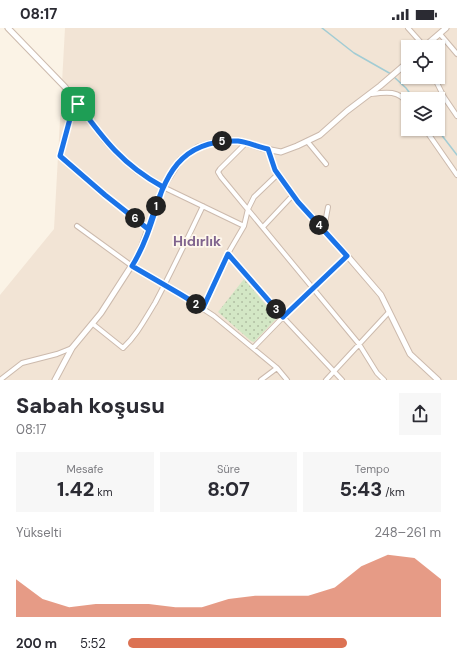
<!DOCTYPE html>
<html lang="tr">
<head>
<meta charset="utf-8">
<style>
  :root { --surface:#fff; --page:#f7f7f7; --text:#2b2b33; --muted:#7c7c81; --accent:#dc7253 }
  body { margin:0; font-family:"DM Sans",sans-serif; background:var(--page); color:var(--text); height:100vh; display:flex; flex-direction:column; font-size:15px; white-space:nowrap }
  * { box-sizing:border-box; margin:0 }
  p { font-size:13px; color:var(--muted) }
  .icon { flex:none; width:22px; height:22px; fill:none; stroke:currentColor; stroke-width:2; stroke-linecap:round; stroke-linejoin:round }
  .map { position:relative; height:352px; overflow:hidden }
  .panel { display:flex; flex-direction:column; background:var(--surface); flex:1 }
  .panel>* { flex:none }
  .tools { position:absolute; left:401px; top:12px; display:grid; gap:8px }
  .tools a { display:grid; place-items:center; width:44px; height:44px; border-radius:0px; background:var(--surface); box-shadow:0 1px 3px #0004; font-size:20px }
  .pin { position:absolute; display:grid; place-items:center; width:34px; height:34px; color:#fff; margin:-17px; border-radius:8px; box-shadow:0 2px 6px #0006 }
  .km { position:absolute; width:20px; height:20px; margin:-10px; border-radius:50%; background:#222; color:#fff; font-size:11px; line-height:20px; text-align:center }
  .round { display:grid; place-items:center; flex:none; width:42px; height:42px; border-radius:0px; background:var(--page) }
  .headline { display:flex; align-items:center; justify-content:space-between; height:68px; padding:0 16px }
  h1 { font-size:22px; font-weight:800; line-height:30px }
  .metrics { display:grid; grid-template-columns:repeat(3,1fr); gap:6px; height:68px; padding:4px 16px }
  .metrics div { display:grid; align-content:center; border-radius:0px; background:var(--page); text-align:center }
  .metrics b { font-size:20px; font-weight:800 }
  .metrics small { font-size:11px; font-weight:400 }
  .metrics p { font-size:11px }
  .chart { height:112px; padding:8px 16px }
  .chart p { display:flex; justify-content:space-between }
  .chart svg { width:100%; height:72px; margin-top:4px; fill:var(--accent); opacity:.7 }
  ul { padding:0 16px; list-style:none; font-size:13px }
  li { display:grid; grid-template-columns:64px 48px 1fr; align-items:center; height:30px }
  li i { height:10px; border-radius:5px; background:var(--accent) }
  .status { display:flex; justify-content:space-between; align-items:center; height:28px; padding:0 20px; background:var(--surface); direction:ltr }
  .status svg { height:11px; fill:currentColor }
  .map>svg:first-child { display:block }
</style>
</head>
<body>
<div class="status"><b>08:17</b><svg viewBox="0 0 49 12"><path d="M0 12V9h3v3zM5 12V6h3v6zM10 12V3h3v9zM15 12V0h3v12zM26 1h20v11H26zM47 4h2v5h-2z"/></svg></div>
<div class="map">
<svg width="457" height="352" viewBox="0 0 457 352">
  <defs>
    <pattern id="park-dots" width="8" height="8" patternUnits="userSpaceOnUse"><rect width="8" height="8" fill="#d3e7c5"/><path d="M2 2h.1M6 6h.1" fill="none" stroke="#b0bea2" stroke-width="1.8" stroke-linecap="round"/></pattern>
  </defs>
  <rect width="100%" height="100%" fill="#fbf3e6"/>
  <path fill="#f2e4d5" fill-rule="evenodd" d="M65 0H457V352H0V267L54 201ZM408 19H438V49H408ZM408 71H438V101H408Z"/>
  <path fill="url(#park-dots)" d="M244 251 277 290 254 314 251 313 218 284Z"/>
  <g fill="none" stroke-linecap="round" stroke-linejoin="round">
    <path stroke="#a2ccd4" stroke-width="1.5" d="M322 0 354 25 391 46
      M394 49 406 60 414 71
      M437 101 457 127"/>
    <g stroke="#ccbaad" stroke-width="6">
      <path id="minor" d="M408 0 425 19
        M440 6 457 26
        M434 49 444 69 457 88
        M371 66C386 64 399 62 408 76
        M78 76 71 87 60 128 105 167 148 201
        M425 101 457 147
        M307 113 326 136
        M246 115 220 141 218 144 221 149 359 316 377 345 384 352
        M163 159 244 198
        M77 198 132 238 180 266 214 288 277 340 287 352
        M263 199 293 167
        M322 200 325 195 328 179
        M228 226 283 289 342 352
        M203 280 230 222 244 198 248 181 254 169 278 146
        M93 296 123 320C137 307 145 291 155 275 172 243 187 211 203 178
        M253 320 285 287 347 228
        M0 352 22 335 57 326 72 320
        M261 352 277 340
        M326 352 389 284"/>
    </g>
    <g stroke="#ccbaad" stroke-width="7">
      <path id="tertiary" d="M8 0 65 59 104 111 118 126 137 143 163 159
        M424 19 446 0
        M268 121 275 142 298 174 344 224 381 267 410 326 438 352
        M55 352 72 320 101 285 139 226 163 159 181 131 198 119 218 113H240L261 120 281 124 297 118 320 107 347 83 380 58 408 34"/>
    </g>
    <use href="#minor" stroke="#fff" stroke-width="4"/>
    <use href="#tertiary" stroke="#fff" stroke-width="5"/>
  </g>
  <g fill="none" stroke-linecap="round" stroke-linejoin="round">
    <g stroke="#fff" stroke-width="8">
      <path id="route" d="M78 76C104 112 123 137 163 159 154 186 147 214 132 238L180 266 203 280 228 226 283 289 347 228 298 174 275 142 268 121C258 119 248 114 238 113 176 111 165 151 148 201L105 167 60 128 71 87 78 76"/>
    </g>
    <use href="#route" stroke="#1a73e8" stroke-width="5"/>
  </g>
  <g text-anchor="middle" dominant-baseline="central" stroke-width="3.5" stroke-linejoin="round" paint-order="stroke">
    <g font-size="14" font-weight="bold" fill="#80648e" stroke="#fef7ec">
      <text x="197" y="213">Hıdırlık</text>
    </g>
  </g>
</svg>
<div class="tools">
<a><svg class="icon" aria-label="locate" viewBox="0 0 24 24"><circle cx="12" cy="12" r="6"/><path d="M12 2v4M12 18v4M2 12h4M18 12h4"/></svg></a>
<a><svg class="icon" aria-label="layers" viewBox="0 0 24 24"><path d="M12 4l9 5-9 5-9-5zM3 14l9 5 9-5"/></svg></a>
</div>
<div class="pin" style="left:78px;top:76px;background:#1e9e55"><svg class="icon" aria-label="arrive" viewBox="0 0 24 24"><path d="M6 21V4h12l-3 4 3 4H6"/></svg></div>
<b class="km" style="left:156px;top:178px">1</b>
<b class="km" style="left:196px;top:276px">2</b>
<b class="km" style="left:276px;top:281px">3</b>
<b class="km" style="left:319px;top:197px">4</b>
<b class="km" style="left:222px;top:113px">5</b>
<b class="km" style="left:135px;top:190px">6</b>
</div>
<section class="panel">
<div class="headline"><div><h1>Sabah koşusu</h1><p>08:17</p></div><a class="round"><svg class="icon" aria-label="share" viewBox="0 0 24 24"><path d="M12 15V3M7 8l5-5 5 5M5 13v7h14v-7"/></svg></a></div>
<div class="metrics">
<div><p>Mesafe</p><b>1.42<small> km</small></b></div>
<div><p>Süre</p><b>8:07</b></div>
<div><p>Tempo</p><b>5:43<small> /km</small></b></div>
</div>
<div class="chart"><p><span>Yükselti</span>248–261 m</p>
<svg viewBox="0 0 160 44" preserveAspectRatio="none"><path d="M0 44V21L10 33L20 38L30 36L40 36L50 36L60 38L70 38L80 33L90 31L100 31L110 31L120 26L130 13L140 6L150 8L160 21V44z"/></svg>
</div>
<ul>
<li><b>200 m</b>5:52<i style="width:70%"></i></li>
</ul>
</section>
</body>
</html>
